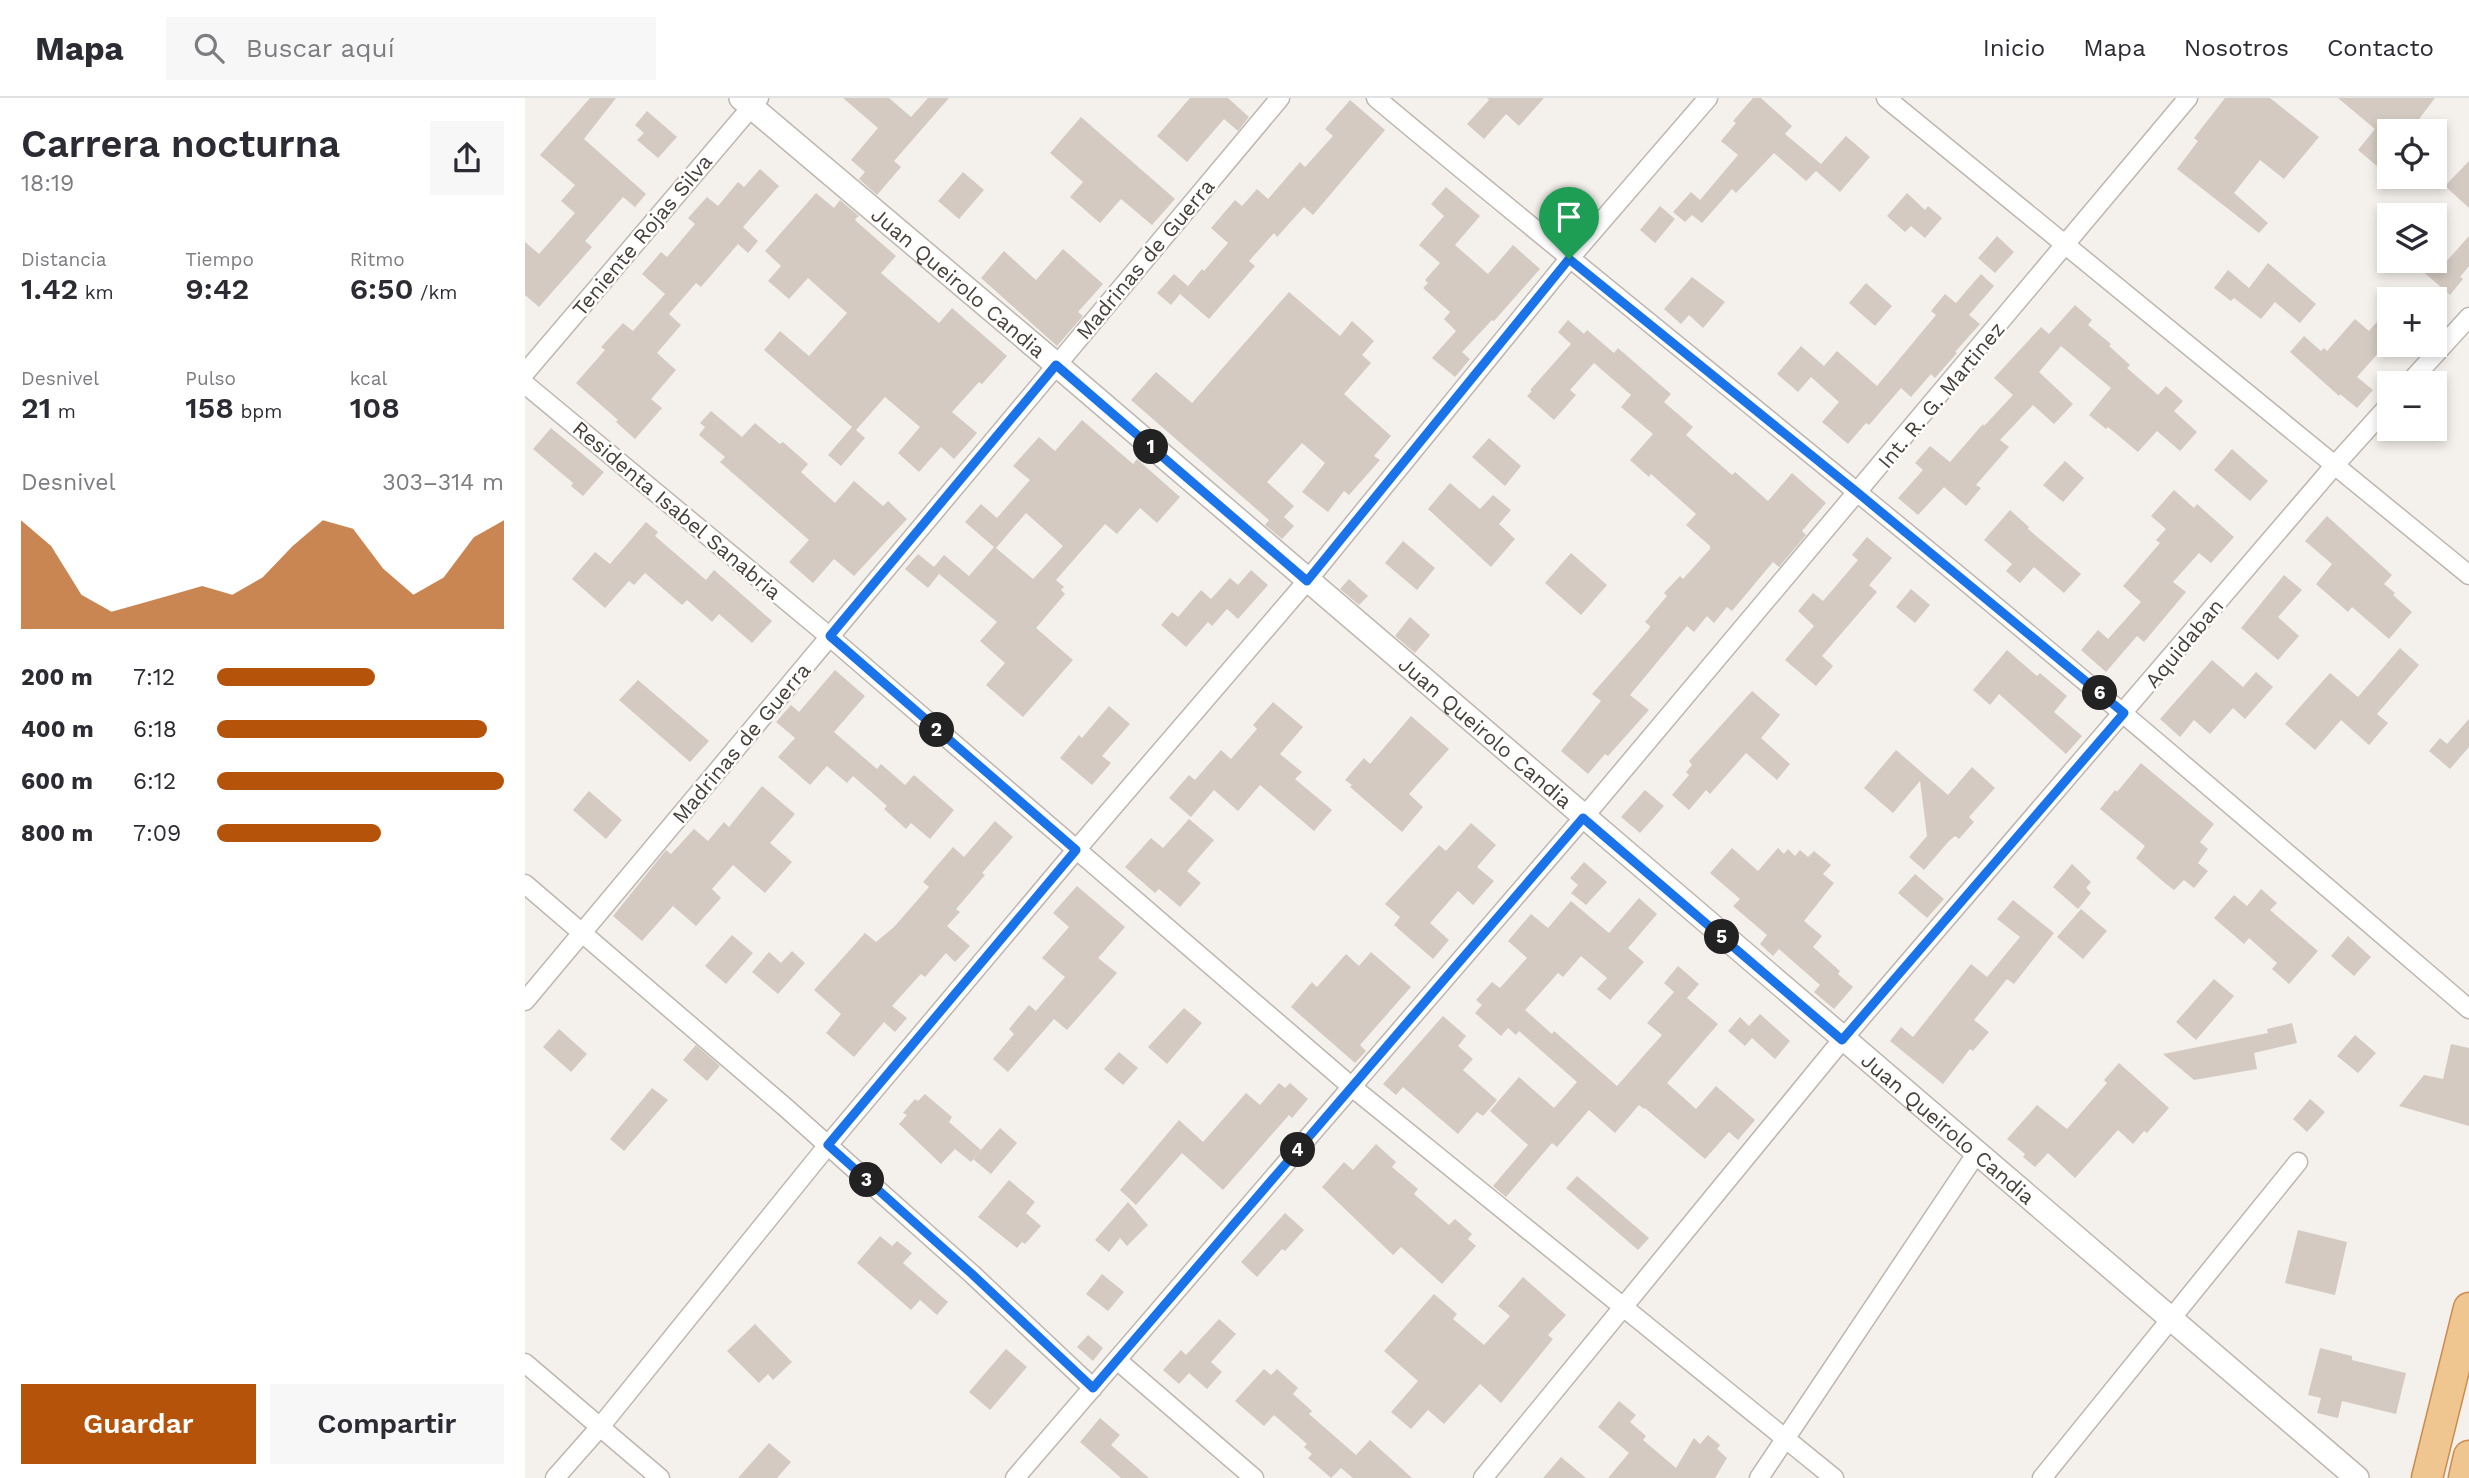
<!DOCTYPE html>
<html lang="es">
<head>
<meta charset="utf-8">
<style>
  :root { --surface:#fff; --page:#f7f7f7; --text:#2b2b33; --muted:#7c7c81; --line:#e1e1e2; --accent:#b45309 }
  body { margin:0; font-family:"Work Sans",sans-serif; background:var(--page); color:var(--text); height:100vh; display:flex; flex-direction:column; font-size:26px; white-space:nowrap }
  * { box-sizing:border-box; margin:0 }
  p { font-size:23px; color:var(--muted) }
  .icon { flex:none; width:38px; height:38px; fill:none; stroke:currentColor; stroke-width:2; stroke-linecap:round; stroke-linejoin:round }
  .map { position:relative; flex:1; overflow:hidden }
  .panel { display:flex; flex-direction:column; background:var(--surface); width:525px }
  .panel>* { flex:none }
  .controls { position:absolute; left:1852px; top:21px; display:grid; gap:14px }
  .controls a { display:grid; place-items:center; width:70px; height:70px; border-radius:0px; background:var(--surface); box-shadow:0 4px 10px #0003; font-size:35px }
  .pin { position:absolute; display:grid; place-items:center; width:60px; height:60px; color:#fff; margin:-72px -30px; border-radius:50% 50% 50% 0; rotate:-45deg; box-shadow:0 0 7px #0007 }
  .pin .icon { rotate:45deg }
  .km { position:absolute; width:35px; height:35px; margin:-18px; border-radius:50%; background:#222; color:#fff; font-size:19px; line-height:35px; text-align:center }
  .round { display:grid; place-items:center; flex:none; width:74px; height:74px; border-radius:0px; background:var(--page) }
  .summary { display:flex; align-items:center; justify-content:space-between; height:119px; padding:0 21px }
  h1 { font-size:38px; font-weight:600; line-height:52px }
  .stats { display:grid; grid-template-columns:repeat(3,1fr); gap:10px; height:119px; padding:7px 21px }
  .stats div { display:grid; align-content:center }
  .stats b { font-size:30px; font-weight:600 }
  .stats small { font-size:19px; font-weight:400 }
  .stats p { font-size:19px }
  .chart { height:196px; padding:14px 21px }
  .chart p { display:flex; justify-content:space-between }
  .chart svg { width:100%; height:126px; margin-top:7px; fill:var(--accent); opacity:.7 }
  .primary-button { display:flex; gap:14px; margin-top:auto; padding:14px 21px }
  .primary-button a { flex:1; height:80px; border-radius:0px; background:var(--accent); color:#fff; font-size:28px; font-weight:600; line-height:80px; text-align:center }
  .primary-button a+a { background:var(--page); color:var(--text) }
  ul { padding:0 21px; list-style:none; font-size:23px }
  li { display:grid; grid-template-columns:112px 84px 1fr; align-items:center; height:52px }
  li i { height:18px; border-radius:9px; background:var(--accent) }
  header { display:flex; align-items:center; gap:42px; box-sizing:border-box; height:98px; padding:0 35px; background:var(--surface); border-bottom:2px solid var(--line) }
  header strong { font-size:33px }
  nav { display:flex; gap:38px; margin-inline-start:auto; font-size:24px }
  .search { width:490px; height:63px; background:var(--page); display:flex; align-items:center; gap:18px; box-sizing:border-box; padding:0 24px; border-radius:0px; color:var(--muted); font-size:26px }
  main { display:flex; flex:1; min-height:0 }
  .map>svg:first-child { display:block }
</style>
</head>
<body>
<header>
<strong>Mapa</strong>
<div class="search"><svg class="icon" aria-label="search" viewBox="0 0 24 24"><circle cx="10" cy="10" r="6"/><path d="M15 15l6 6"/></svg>Buscar aquí</div>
<nav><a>Inicio</a><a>Mapa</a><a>Nosotros</a><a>Contacto</a></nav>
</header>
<main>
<section class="panel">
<div class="summary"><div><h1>Carrera nocturna</h1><p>18:19</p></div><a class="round"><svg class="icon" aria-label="share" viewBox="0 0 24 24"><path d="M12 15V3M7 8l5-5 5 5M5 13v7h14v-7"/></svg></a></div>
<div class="stats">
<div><p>Distancia</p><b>1.42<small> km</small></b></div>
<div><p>Tiempo</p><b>9:42</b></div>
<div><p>Ritmo</p><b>6:50<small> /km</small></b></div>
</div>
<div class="stats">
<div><p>Desnivel</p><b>21<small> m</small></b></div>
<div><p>Pulso</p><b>158<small> bpm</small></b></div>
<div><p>kcal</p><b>108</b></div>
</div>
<div class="chart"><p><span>Desnivel</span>303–314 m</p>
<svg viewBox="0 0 160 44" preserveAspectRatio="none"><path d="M0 44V6L10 15L20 32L30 38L40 35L50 32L60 29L70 32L80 26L90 15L100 6L110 9L120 23L130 32L140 26L150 12L160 6V44z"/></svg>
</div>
<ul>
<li><b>200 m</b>7:12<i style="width:55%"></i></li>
<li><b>400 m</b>6:18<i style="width:94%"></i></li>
<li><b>600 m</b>6:12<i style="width:100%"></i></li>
<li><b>800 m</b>7:09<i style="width:57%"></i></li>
</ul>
<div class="primary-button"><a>Guardar</a><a>Compartir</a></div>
</section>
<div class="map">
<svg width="1944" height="1380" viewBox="0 0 1944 1380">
  <rect width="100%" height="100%" fill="#f4f0eb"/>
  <path fill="#d4cac2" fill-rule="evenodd" d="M65 0H91L59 41 121 96 110 109 98 99 60 143 67 149 14 209 0 197V144L14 156 50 115 36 103 50 87 15 57Z
    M318 0H364L386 19 403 0H424L369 63 376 69 352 97 334 81 340 74 326 62 353 30Z
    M665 0H703L724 19 713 33 699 21 662 64 632 38Z
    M962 0H1019L994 28 981 16 959 41 942 26 964 2Z
    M1228 0H1236L1267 28 1260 36 1296 66 1321 38 1345 59 1315 94 1291 73 1281 83 1249 55 1211 95 1207 91 1177 125 1167 117 1160 124 1148 114 1166 94 1175 102 1213 57 1196 43 1211 25 1208 23Z
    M1700 0H1745L1794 39 1759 81 1735 62 1709 95 1743 125 1734 135 1652 71 1673 43 1669 40Z
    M1813 0H1910L1885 33H1864V56L1853 69 1833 52 1850 31Z
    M825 2 860 32 788 117 779 109 752 139 749 135 724 163 730 168 684 221 655 196 646 207 632 195 649 176 663 188 677 171 679 173 703 145 686 130 710 102 717 108 732 91 743 101 775 64 780 69 808 38 800 31Z
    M122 13 152 39 133 60 112 42 119 35 110 27Z
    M556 19 650 101 627 127 596 101 575 125 545 99 558 84 525 55Z
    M1944 63V110L1920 88Z
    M235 71 254 88 218 129 233 143 223 155 213 146 176 189 171 185 144 216 156 227 132 255 151 272 126 301 137 310 110 341 91 324 93 322 51 285 80 252 76 249 98 225 108 233 140 196 117 176 136 154 142 159 170 126 163 120 182 99 193 108 213 84 219 89Z
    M438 74 459 92 434 121 413 103Z
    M921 89 955 118 930 147 963 176 988 147 1015 171 969 223 967 222 937 254 945 261 930 279 907 260 931 233 919 221 925 214 898 190 903 185 900 182 915 165 894 147 919 118 906 106Z
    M291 95 309 110 315 102 334 118 330 121 332 124 371 158 356 175 414 225 427 210 482 258 457 286 454 284 427 314 452 335 429 361 416 349 394 374 373 355 395 329 360 299 331 332 340 340 316 368 303 357 327 329 239 252 255 233 284 258 322 215 283 180 264 201 243 183 256 168 240 153Z
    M1382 95 1400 112 1403 108 1417 120 1400 140 1386 128 1380 134 1362 118Z
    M1135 108 1150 121 1130 145 1115 132Z
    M1472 138 1489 154 1470 175 1453 160Z
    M1944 138V168L1935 179 1938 181 1925 197 1886 163H1917L1920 165Z
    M538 151 578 186 553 214 558 218 532 248 456 180 479 153 511 182Z
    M1743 165 1791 206 1775 225 1750 204 1736 221 1709 200 1706 203 1689 190 1703 172 1724 190Z
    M1456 176 1469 188 1444 217 1455 226 1430 254 1432 255 1410 280 1406 276 1386 299 1376 290 1344 327 1341 325 1323 346 1297 324 1314 304 1286 279 1273 294 1252 276 1276 248 1299 268 1312 253 1352 288 1411 217 1406 213 1420 196 1431 205Z
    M1167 179 1200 204 1178 230 1164 217 1156 226 1139 211Z
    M1341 185 1367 208 1350 228 1324 205Z
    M764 194 815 238 827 223 849 243 837 257 846 265 819 296 866 338 849 358 855 362 824 397 819 393 803 414 777 394 800 365 777 345 742 384 769 408 759 419 769 428 757 441 740 427 744 422 606 302 631 274 667 305Z
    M1550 207 1567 222 1563 227 1586 246 1584 248 1605 267 1602 270 1633 297 1641 288 1658 303 1649 313 1672 334 1655 353 1632 333 1613 354 1583 329 1581 331 1564 317 1586 290 1536 248 1514 274 1548 306 1529 326 1508 307 1475 342 1484 349 1451 387 1456 390 1441 408 1419 389 1393 417 1373 400 1398 372 1390 365 1405 348 1425 364 1458 326 1459 328 1488 297 1469 280 1516 229 1524 236Z
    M1864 210V243L1832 279 1848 292 1832 310 1815 296 1814 298 1765 254 1779 238 1796 253 1799 250 1802 253 1830 221 1844 233Z
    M1043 222 1059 236 1062 232 1089 255 1093 250 1146 296 1139 304 1168 329 1161 337 1207 377 1210 374 1243 403 1267 375 1301 405 1277 433 1281 437 1254 469 1248 464 1207 513 1202 509 1189 525 1182 518 1169 534 1162 528 1105 597 1124 612 1083 658 1080 656 1063 676 1036 653 1076 603 1067 596 1124 531 1125 528 1120 524 1142 498 1139 495 1155 478 1158 481 1185 451V448L1161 427 1171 416 1126 376 1124 379 1105 362 1128 336 1096 309 1106 297 1069 265 1045 292 1051 297 1029 322 1002 298 1007 293 1005 292 1046 246 1033 234Z
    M186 313 217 339 230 325 255 346 258 344 283 366 276 374 310 405 329 383 358 408 363 403 382 421 329 478 309 461 288 485 264 464 284 442 195 364 200 359 174 337 180 329 175 325Z
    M557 322 608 366 612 361 655 399 632 425 615 410 592 436 580 426 531 482 539 489 536 492 540 496 511 530 548 562 498 619 461 587 480 565 455 543 472 524 414 476 403 490 380 471 393 456 409 469 419 457 444 478 469 449 440 424 456 406 472 420 505 382 488 368 514 339 530 353ZM501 415 538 448 508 481 471 450Z
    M26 330 79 374 58 398 46 388 48 385 8 351Z
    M964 340 996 368 980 388 947 359Z
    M1707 351 1743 383 1725 403 1689 372Z
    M1540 363 1559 380 1538 404 1518 387Z
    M925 385 955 411 968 397 986 412 974 426 990 441 966 469 903 411Z
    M1649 392 1669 410 1672 406 1709 439 1686 465 1674 455 1648 484 1661 494 1619 544 1612 538 1581 574 1556 552 1573 532 1583 541 1616 504 1598 488 1635 445 1631 442 1641 431 1626 418Z
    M1485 412 1504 429 1503 431 1556 476 1539 495 1509 469 1495 485 1481 473 1487 466 1459 442Z
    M1802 418 1867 477 1859 486 1870 495 1868 497 1887 514 1864 541 1827 509 1823 514 1791 486 1807 466 1780 443Z
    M121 424 133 434 130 438 181 482 189 472 247 523 227 545 194 516 187 524 162 502 157 507 120 475 109 487 104 483 80 510 47 481 70 454 85 466Z
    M1342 439 1367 460 1344 487 1352 494 1297 558 1308 568 1291 588 1260 562 1289 528 1273 513 1288 495 1298 503 1333 462 1327 457Z
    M878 443 910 470 892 492 860 465Z
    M1046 455 1082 487 1056 517 1020 485Z
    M726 472 743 487 713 521 702 511 687 528 683 524 661 549 636 527 647 514 653 519 676 492 686 501 705 480 713 487Z
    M1759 477 1777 492 1753 519 1774 538 1753 562 1716 530Z
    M824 481 843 498 834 507 815 491Z
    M1386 491 1405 507 1390 525 1371 509Z
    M885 519 905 537 890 555 870 538Z
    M1875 550 1894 567 1852 616 1863 625 1844 647 1816 622 1790 652 1760 626 1805 575 1833 599Z
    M1482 552 1512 578 1515 575 1542 598 1529 614 1557 638 1541 656 1474 596 1465 607 1448 592Z
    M1687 562 1718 589 1731 574 1748 589 1720 621 1708 610 1685 636 1669 622 1655 639 1635 621Z
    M310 572 340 598 309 634 352 671 356 666 380 687 389 677 429 712 405 741 386 725 381 731 359 711 362 708 328 678 322 685 302 668 285 687 253 659 270 640 251 624 266 607 274 614Z
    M113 582 184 643 165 664 94 602Z
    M1227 593 1255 617 1236 640 1265 666 1252 682 1221 655 1185 696 1181 692 1164 712 1147 697 1164 677 1161 674 1167 667 1164 663Z
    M748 604 778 629 755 656 777 674 770 681 807 712 789 733 735 687 713 713 689 692 666 719 644 700 664 677 670 682 696 652 706 661 732 631 728 627Z
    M584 608 605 626 577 658 586 665 567 687 535 660 554 637 557 640Z
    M886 618 924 651 884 696 898 709 877 734 825 689 827 687 820 682 839 660 845 666Z
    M1944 621V649L1925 671 1904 653 1915 640 1922 646Z
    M1371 652 1423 697 1447 669 1470 690 1444 719 1449 724 1434 741 1430 738 1424 743 1399 772 1384 759 1402 738 1395 683 1368 715 1339 690Z
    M1616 665 1689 726 1675 744 1683 751 1673 765 1683 773 1669 790 1659 782 1649 792 1641 786 1611 760 1620 748 1575 711 1590 692 1592 694Z
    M237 688 270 716 245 745 267 764 240 795 208 767 187 791 196 800 171 828 148 808 117 843 88 818 141 752 146 756 169 731 183 743 199 724 204 729Z
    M1120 692 1139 708 1115 735 1096 719Z
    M64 693 97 722 81 741 48 712Z
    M664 721 689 742 662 773 676 785 655 809 634 791 630 795 600 769 626 740 638 750Z
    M470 723 488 739 457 775 460 777 431 811 435 814 422 828 445 848 430 864 421 855 400 879 396 876 394 878 367 908 382 920 370 934 359 924 329 959 301 935 316 916 289 892 340 835 351 844 369 829 404 789 398 784 428 749 439 759Z
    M946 725 971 747 952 769 969 783 948 807 933 793 905 825 924 842 908 861 869 827 875 819 860 806 914 747 921 753Z
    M1207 750 1233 773 1253 750 1259 756 1263 751 1270 758 1275 752 1283 759 1289 753 1306 767 1298 776 1309 785 1279 823 1297 838 1288 849 1315 873 1313 876 1328 889 1309 911 1289 894 1295 887 1254 851 1248 858 1235 846 1242 837 1208 808 1215 801 1185 775Z
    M1059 764 1082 784 1061 807 1046 795 1053 787 1045 780Z
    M1547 766 1566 784 1561 790 1566 795 1553 811 1528 789Z
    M1390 776 1419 801 1402 820 1373 795Z
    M552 788 600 829 573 860 592 875 542 932 529 921 483 974 468 961 489 936 484 931 504 907 511 913 540 879 517 860 544 829 528 815Z
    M1736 791 1752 805 1745 812 1793 853 1764 886 1747 871 1752 865 1724 840 1719 846 1689 820 1709 797 1722 808Z
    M1114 800 1132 816 1103 850 1119 864 1085 902 1072 891 1082 880 1056 858 1038 879 1033 875 1000 912 1027 936 1029 933 1092 988 1137 937 1122 925 1149 894 1139 885 1153 868 1174 886 1162 900 1193 926 1142 985 1171 1011 1191 988 1230 1022 1213 1042 1204 1034 1180 1061 1120 1010 1119 1011 1114 1007 1090 1035 1064 1012 1032 1049 1027 1045 981 1099 968 1088 1003 1047 965 1013 994 979 1029 1010 1052 984 994 933 991 937 983 930 976 938 950 915 957 907 951 902 967 884 975 890 1002 860 983 843 1006 816 1023 830 1046 803 1084 835Z
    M1488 802 1529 835 1489 886 1482 881 1449 922 1464 934 1448 953 1445 951 1418 986 1365 943 1376 929 1388 939 1446 866 1462 879 1495 839 1472 821Z
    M1556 811 1582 833 1558 861 1532 839Z
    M207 837 228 855 201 886 180 868Z
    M1823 838 1846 859 1829 878 1806 858Z
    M267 853 280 865 253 896 227 874 244 854 256 865Z
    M846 854 886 889 835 947 841 953 830 965 766 909 787 884 792 889 821 856 834 868Z
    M1689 881 1709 898 1671 942 1651 924Z
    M659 910 677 925 642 966 623 949Z
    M1235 916 1265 943 1250 961 1227 940 1220 948 1203 933 1215 919 1224 928Z
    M918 918 941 938 933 948 948 961 938 972 972 1002 958 1018 952 1014 933 1036 878 989 871 997 858 986Z
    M1767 925 1772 945 1729 955 1732 971 1669 982 1638 956 1743 935 1742 931Z
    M34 931 62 956 46 974 18 949Z
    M1830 937 1851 955 1833 975 1812 958Z
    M1926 946 1944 950V1028L1874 1008 1899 977 1918 981Z
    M171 947 195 968 182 983 158 962Z
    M594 954 613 970 598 987 579 971Z
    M1594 965 1644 1010 1622 1035 1619 1033 1608 1046 1593 1032 1550 1080 1523 1055 1510 1069 1498 1059 1500 1056 1482 1041 1512 1007 1542 1031 1582 985 1579 982Z
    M754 985 760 990 765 985 783 1001 767 1020 764 1017 698 1092 657 1055 611 1107 595 1092 654 1022 678 1044 721 995 735 1007Z
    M127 990 143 1002 99 1053 85 1041Z
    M400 996 427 1019 424 1024 456 1052 446 1064 430 1051 416 1066 374 1026 382 1017 378 1015 390 1001 393 1003Z
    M1785 1001 1800 1014 1782 1034 1768 1021Z
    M475 1030 492 1045 466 1076 448 1061Z
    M851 1046 871 1064 867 1069 893 1091 889 1096 924 1127 930 1121 947 1136 943 1141 951 1148 917 1186 876 1149 868 1157 797 1089 819 1064 828 1072Z
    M1052 1078 1124 1140 1113 1152 1041 1090Z
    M484 1082 510 1104 501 1115 516 1128 500 1146 497 1144 492 1150 453 1119Z
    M603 1104 623 1127 602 1148 595 1140 584 1154 570 1142Z
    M760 1115 779 1132 760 1153 757 1151 732 1179 716 1164Z
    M1773 1132 1822 1144 1810 1197 1760 1185Z
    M355 1138 367 1148 372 1143 387 1155 378 1165 423 1204 412 1217 395 1202 386 1212 332 1165Z
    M577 1176 599 1194 583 1213 561 1196Z
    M998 1179 1041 1217 1023 1237 1028 1241 976 1305 955 1286 919 1326 903 1312 886 1331 866 1314 893 1283 859 1253 909 1196 932 1216 928 1221 959 1247 985 1218 973 1208Z
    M694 1221 711 1236 686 1264 697 1274 682 1291 664 1275 654 1286 638 1272 656 1252 661 1257Z
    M230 1226 267 1264 248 1282 243 1276 234 1285 202 1253Z
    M563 1237 578 1250 568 1263 552 1249Z
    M1795 1250 1827 1258V1262L1881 1275 1871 1316 1817 1303 1813 1320 1792 1315 1796 1300 1783 1297Z
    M481 1251 502 1269 465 1312 444 1294Z
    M739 1271 746 1277 752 1271 773 1290 768 1296 787 1313 784 1316 831 1357 845 1342 887 1380H828L816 1370 806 1380 783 1360 787 1356 779 1349 782 1346 749 1317 739 1328 710 1303Z
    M1094 1303 1111 1317 1105 1324 1121 1338 1118 1342 1151 1370 1169 1340 1175 1346 1183 1337 1195 1347 1192 1351 1202 1360 1190 1380H1083L1104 1355 1073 1329Z
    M575 1320 595 1337 586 1347 624 1380H596L555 1344Z
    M244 1345 266 1364 252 1380H213Z
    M1036 1359 1061 1380H1018Z"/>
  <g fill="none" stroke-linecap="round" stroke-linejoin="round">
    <g stroke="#beb6ae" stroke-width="21">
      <path id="minor" d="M851 0C1010 133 1172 263 1332 394 1539 563 1741 737 1944 911
        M1361 0 1944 477
        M0 275 234 0
        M1884 285 1944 219
        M0 286 305 539 827 989 1309 1380
        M0 786 260 1009 447 1176 568 1290
        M0 903 755 0
        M592 1262 729 1380
        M0 1265 75 1329 303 1047 551 752 782 483 1044 161 1183 0
        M30 1380 75 1329 135 1380
        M490 1380 1058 720 1663 0
        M958 1380 1317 942 1809 368 1864 307
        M1234 1380 1451 1056
        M1517 1380 1773 1064"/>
    </g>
    <g stroke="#beb6ae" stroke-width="26">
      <g id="tertiary">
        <path id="s1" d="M216 0 532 267 1832 1380"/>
      </g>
    </g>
    <g stroke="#cc8c4d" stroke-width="33">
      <path id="trunk" d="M1902 1380 1944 1210
        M1939 1380 1944 1358"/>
    </g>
    <use href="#minor" stroke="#fff" stroke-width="18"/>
    <use href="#tertiary" stroke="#fff" stroke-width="23"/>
    <use href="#trunk" stroke="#f0c690" stroke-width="30"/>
  </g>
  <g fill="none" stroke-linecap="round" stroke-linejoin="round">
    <g stroke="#fff" stroke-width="14">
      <path id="route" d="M1044 161 1333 395 1599 615 1317 942 1058 720 568 1290 447 1176 303 1047 551 752 305 538 531 267 782 483Z"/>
    </g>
    <use href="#route" stroke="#1a73e8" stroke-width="9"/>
  </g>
  <g text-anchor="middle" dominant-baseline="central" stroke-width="5" stroke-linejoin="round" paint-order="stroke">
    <g font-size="21" fill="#47403a" stroke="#fff">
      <text transform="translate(117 137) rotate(-50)">Teniente Rojas Silva</text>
      <text transform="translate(620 161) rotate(-50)">Madrinas de Guerra</text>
      <text stroke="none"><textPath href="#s1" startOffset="285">Juan Queirolo Candia</textPath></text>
      <text transform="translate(1416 297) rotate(-50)">Int. R. G. Martinez</text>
      <text transform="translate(152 412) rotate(40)">Residenta Isabel Sanabria</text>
      <text transform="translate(1659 545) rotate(-50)">Aquidaban</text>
      <text stroke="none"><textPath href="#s1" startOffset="978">Juan Queirolo Candia</textPath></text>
      <text transform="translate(216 645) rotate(-50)">Madrinas de Guerra</text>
      <text stroke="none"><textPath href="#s1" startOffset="1587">Juan Queirolo Candia</textPath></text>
    </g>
  </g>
</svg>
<div class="controls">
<a><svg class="icon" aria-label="locate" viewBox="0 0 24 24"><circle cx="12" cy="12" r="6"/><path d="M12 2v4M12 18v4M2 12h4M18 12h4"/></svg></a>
<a><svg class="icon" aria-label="layers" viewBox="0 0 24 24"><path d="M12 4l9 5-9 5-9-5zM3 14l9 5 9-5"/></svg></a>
<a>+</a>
<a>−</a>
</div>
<div class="pin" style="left:1044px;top:161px;background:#1e9e55"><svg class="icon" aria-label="arrive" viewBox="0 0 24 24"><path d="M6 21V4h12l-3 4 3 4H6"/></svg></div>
<b class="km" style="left:626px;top:349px">1</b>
<b class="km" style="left:412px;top:632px">2</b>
<b class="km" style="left:342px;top:1082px">3</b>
<b class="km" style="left:773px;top:1052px">4</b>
<b class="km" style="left:1197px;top:839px">5</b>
<b class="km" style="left:1575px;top:595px">6</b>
</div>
</main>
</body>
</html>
